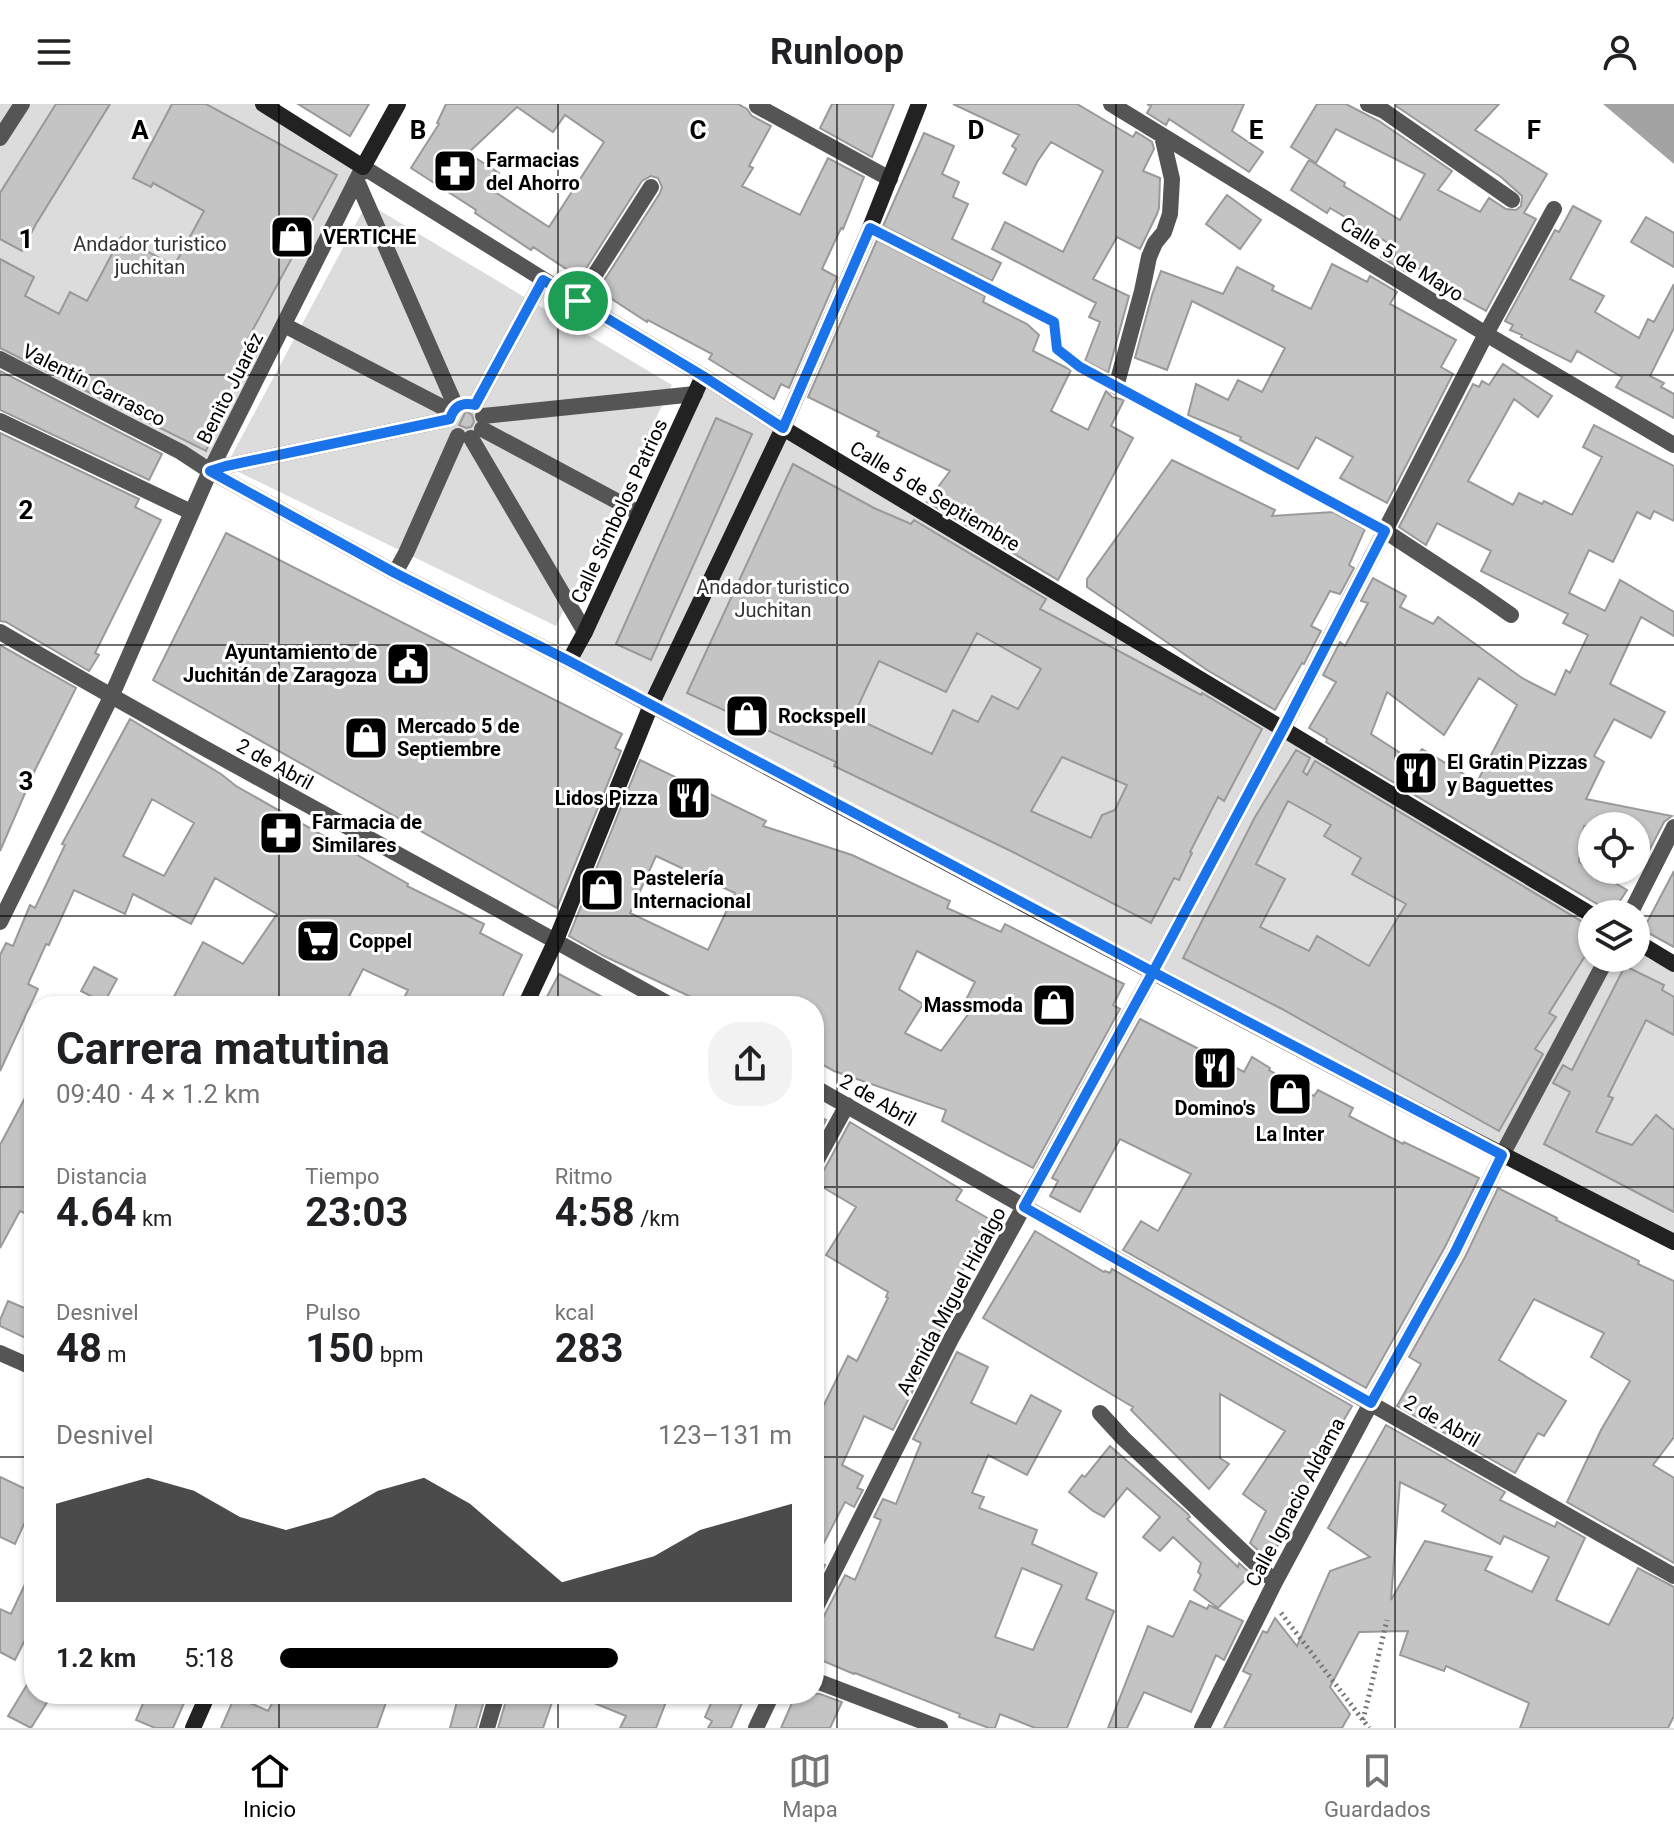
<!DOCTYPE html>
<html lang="es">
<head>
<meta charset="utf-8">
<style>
  :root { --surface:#fff; --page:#f2f2f2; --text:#202124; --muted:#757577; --line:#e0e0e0; --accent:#000 }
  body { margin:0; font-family:Roboto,sans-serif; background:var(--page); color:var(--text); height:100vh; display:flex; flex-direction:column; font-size:30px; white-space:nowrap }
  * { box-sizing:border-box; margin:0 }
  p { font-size:26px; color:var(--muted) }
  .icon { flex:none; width:44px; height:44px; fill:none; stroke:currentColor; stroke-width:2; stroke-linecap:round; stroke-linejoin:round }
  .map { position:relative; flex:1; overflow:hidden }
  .sheet { position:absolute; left:24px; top:892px; width:800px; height:708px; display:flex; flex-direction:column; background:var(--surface); border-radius:32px; box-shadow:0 2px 6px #0004 }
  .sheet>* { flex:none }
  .fabs { position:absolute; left:1578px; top:708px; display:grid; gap:16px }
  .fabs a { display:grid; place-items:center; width:72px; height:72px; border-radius:50%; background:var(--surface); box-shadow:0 2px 6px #0004; font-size:40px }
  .pin { position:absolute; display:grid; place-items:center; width:68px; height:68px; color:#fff; margin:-34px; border:4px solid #fff; border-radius:50%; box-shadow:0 2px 8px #0007 }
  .round { display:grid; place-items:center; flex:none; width:84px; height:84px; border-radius:32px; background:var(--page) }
  .summary { display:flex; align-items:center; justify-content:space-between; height:136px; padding:0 32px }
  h1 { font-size:44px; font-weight:700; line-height:60px }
  .figures { display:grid; grid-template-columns:repeat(3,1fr); gap:12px; height:136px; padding:8px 32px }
  .figures div { display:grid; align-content:center }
  .figures b { font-size:40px; font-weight:700 }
  .figures small { font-size:22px; font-weight:400 }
  .figures p { font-size:22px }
  .chart { height:224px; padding:16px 32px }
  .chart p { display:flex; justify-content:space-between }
  .chart svg { width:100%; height:144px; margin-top:8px; fill:var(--accent); opacity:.7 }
  ul { padding:0 32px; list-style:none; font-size:26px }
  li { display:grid; grid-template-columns:128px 96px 1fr; align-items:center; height:60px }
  li i { height:20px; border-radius:10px; background:var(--accent) }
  header { display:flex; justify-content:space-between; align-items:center; height:104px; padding:0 32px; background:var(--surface); font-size:36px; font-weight:700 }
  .menu { display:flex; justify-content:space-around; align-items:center; height:112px; border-top:2px solid var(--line); background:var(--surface); font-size:22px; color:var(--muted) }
  .menu a { display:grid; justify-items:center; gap:4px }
  .menu .current { color:var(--accent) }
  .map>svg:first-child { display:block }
</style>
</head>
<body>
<header><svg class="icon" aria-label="menu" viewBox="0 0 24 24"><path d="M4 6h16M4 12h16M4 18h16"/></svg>Runloop<svg class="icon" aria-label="person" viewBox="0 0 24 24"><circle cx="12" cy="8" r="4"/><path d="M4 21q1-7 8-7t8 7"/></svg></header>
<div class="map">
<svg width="1674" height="1624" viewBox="0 0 1674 1624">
  <rect width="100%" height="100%" fill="#fff"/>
  <path fill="#dcdcdc" d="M0 0H263L363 63 210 367 0 256Z
    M367 99 672 281 556 522 226 362Z
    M703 272 1592 811V854H1636V837L1674 860V1138L569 557Z"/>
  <path fill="#a3a3a3" d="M1603 0H1674V60Z"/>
  <path fill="#c4c4c4" stroke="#999" stroke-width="2" fill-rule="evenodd" d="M56 0H110L36 120 22 147 0 135V89Z
    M172 0H206L337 71 245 240 252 244 239 269 206 347 0 244V155L34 173 25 192 59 210 70 188 87 197 121 133 174 162 204 107 153 79 151 83 133 74Z
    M298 0H369L350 32Z
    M446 0H738L747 5 752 12 771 22 749 62 753 64 742 82 800 111 828 54 864 73 843 125 841 124 822 165 837 173 789 284 781 280 774 295 709 255 712 250 648 216 647 218 598 186 660 89 662 83 658 74 651 72 642 77 580 174 533 143 531 146 475 109 476 106 411 64 439 20 437 19ZM517 3 553 28 565 11 604 38 549 123 489 84 499 69 468 49Z
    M832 0H894L872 53 820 24Z
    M953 0H1077L1133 33 1136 28 1152 38 1154 45 1143 67 1160 74 1159 104 1157 110 1140 145 1117 133 1093 175 1129 192 1108 269 1085 257 1100 218 1089 213 1096 199 992 145 1005 118 1063 148 1103 67 1051 38 1037 58 1026 81 1003 69 1016 45 1012 42 1019 31Z
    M1147 0H1244L1232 27 1263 48 1249 68 1169 15 1166 21 1147 9 1151 2Z
    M1317 0H1346L1379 17 1452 67 1438 86 1480 108 1489 94 1506 105 1516 106 1521 102 1522 92 1501 73 1396 2 1397 0H1499L1475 26 1547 70 1524 109 1536 115 1486 207 1446 185 1448 180 1414 162 1409 170 1381 153 1388 139 1330 104 1327 109 1291 86 1309 56 1345 79 1344 82 1400 116 1425 70 1336 25 1316 59 1291 43Z
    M924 29 954 42 942 70 959 78 953 93 968 100 952 135 1001 159 992 177 883 122Z
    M1227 91 1261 116 1240 145 1206 120Z
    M1573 102 1601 117 1570 175 1604 192 1595 208 1639 234 1648 215 1654 218 1674 180V224L1650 272 1664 279 1661 283 1674 290V314L1616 283 1622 273 1577 247 1571 258 1521 233 1522 231 1510 226 1513 221 1505 217 1555 126 1559 128Z
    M1646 113 1674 129V163L1631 138Z
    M877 136 985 192 983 198 1027 220 1039 231 1033 247 1071 266 1051 307 1088 326 1106 287 1112 293 1124 296 1111 322 1133 334 1058 476 927 398 950 367 877 332 879 328 808 293Z
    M1332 160 1367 178 1370 172 1397 188 1390 200 1456 236 1441 263 1453 270 1387 399 1340 374 1353 353 1316 333 1298 365 1240 336 1241 333 1188 311 1196 280 1228 296 1238 276 1262 288 1285 244 1192 197 1167 266 1135 254 1152 191 1161 167 1223 190 1237 163 1274 182 1272 186 1311 205Z
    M1503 260 1552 292 1538 313 1514 295 1468 377 1513 401 1519 389 1542 400 1544 397 1572 411 1602 353 1583 343 1594 321 1674 362V417L1654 407 1650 415 1637 408 1613 458 1589 446 1569 489 1605 507 1620 476 1674 508V532L1641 513 1610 580 1665 608 1651 634 1614 615 1594 652 1604 658 1586 695 1672 712 1664 718 1650 745 1636 740V722H1584L1579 758 1627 786 1612 809 1326 638 1327 635 1309 624 1336 578 1323 571 1340 538 1345 542 1368 499 1361 497 1373 474 1406 492 1400 503 1433 520 1438 513 1522 574 1555 591 1566 566 1570 569 1588 531 1563 519 1568 510 1481 467 1491 447 1437 419 1426 441 1399 423 1473 280 1479 283 1482 277 1489 281ZM1479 574 1517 601 1477 678 1422 645 1413 657 1371 630 1387 588 1444 631Z
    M0 267 162 350 149 376 0 306Z
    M466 307 472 311 474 318 471 323 466 324 459 321Z
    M716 314 752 330 651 556 616 540Z
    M0 329 139 395 135 403 161 416 95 549 99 551 89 567 6 518 0 517Z
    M1172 356 1275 406 1272 412 1333 408 1365 425 1349 461 1354 464 1340 490 1330 487 1311 522 1321 527 1304 560 1302 559 1275 606 1207 566 1087 483V475Z
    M793 360 874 404 911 420 914 416 1046 495 1040 505 1201 591 1202 589 1262 625 1224 697 1218 693 1190 748 1192 749 1179 776 1174 774 1151 819 1015 749 834 662 836 658 687 589ZM977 529 1041 565 1018 605 992 592 978 618 953 606 932 650 853 613 879 557 946 588ZM1062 653 1127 681 1115 706 1102 711 1091 734 1031 707Z
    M226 429 622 630 615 644 621 647 557 804 153 576Z
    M0 541 76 584 35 666 0 747Z
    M130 615 221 670 236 682 408 780 407 782 484 820 480 829 522 851 498 902H400L408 886 363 865 344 902H312L297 894 292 902H169L203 838 243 860 277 810 215 774 191 820 133 790 125 810 74 786 49 841 46 840 28 880 38 885 0 967V851L6 839 13 842 30 801 35 804 65 741 62 740ZM152 695 194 719 164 772 123 752Z
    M1296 646 1310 654 1303 668 1307 671 1315 657 1586 820 1592 822V841L1549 909 1556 913 1535 945 1543 950 1499 1027 1282 905 1183 854 1255 713ZM1288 697 1331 721 1324 732 1361 754 1352 770 1406 800 1369 862 1317 832 1309 847 1260 823 1285 775 1256 760Z
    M640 656 766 717 763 722 852 751 950 797 947 804 1001 828 1005 820 1124 880 1113 901 1120 905 1033 1064 942 1017 946 1006 834 967 814 956V902H710L604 852 569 832ZM656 752 735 789 708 846 630 809ZM917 847 975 878 964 900 972 905 941 947 905 929 923 900 899 885Z
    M1674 767V843L1643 826Z
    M1625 862 1664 881 1662 886 1674 893V931L1646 916 1608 992 1613 994 1596 1028 1632 1041 1656 1011 1674 1026V1108L1544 1040 1570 988 1553 979 1563 961 1572 966Z
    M94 863 117 875 104 899 81 887Z
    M559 870 619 902H542Z
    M1140 915 1244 968 1252 953 1270 964 1269 966 1314 992 1318 986 1353 1004 1349 1012 1403 1040 1404 1038 1479 1074 1445 1143 1366 1284 1123 1146 1141 1117 1158 1127 1191 1070 1120 1035 1080 1108 1050 1092 1058 1077 1052 1074Z
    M34 977V1113L20 1107 0 1144V1041Z
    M814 1010 826 1016 814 1038Z
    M850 1018 962 1086 956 1096 991 1116 942 1202 951 1207 934 1237 937 1239 893 1326 864 1312 842 1361 863 1372 857 1384 863 1386 854 1403 845 1398 815 1456 825 1461 814 1483V1321L848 1252 857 1257 888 1194 886 1193 888 1188 826 1151 856 1103 814 1078V1072L819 1071 824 1066Z
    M1498 1084 1557 1114 1556 1116 1639 1157 1638 1160 1674 1177V1333L1653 1361 1674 1374V1459L1567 1398 1601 1326 1630 1277 1591 1253 1604 1229 1534 1195 1499 1256 1566 1297 1544 1332 1538 1329 1515 1369 1397 1302 1421 1260 1409 1253 1465 1153Z
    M1035 1127 1104 1168 1105 1167 1110 1169 1112 1165 1352 1302 1319 1359 1320 1360 1294 1399 1298 1402 1270 1457 1250 1439 1266 1407 1243 1390 1285 1327 1220 1290V1354L1229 1360 1209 1385 1131 1306 1133 1303 983 1214Z
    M8 1197 34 1208V1238L0 1222V1216Z
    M957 1248 988 1263 971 1299 1016 1320 1031 1291 1061 1307 1027 1371 988 1351 972 1389 984 1393 979 1404 1037 1426 1032 1440 1097 1469 1086 1495 1114 1507 1067 1624H1035L1000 1610 995 1624H989L959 1613 960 1610 855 1569 854 1570 814 1553V1518L819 1517 824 1512 845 1471 855 1476 881 1416 874 1413 883 1395 896 1400 921 1339 913 1335ZM1022 1464 1062 1481 1033 1546 995 1533Z
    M1386 1321 1505 1388 1500 1396 1555 1423 1557 1418 1585 1434 1556 1496 1609 1521 1638 1464 1674 1483V1612L1668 1624H1520L1529 1599 1446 1562 1444 1567 1400 1551 1408 1527 1359 1528 1330 1583 1350 1610 1342 1624H1224L1251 1571 1243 1567 1263 1527 1267 1529 1275 1514 1297 1542 1330 1467 1370 1453 1328 1424ZM1400 1378 1446 1401 1442 1407 1500 1440 1504 1432 1549 1453 1532 1488 1485 1466 1492 1453 1425 1437 1391 1496Z
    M1110 1342 1188 1410 1190 1413 1187 1415 1238 1463 1239 1459 1251 1470 1218 1504 1194 1486 1201 1471 1198 1468 1201 1459 1173 1433 1160 1447 1143 1433 1160 1413 1127 1384 1104 1413 1093 1407 1069 1388 1082 1371 1085 1373Z
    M0 1373 34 1389V1398L15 1440 0 1433Z
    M34 1461V1518L15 1556 0 1548V1505L11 1510Z
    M1190 1497 1207 1505 1209 1501 1243 1517 1224 1556 1216 1551 1191 1608 1144 1588 1127 1624H1108L1148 1522 1173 1533Z
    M28 1579 34 1582V1590H47L51 1592 31 1624 8 1612Z
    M147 1590H188L173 1624H155L136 1616Z
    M277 1590H389L377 1624H221L235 1592 268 1607Z
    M459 1590H486L476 1624H450Z
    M508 1590H555L543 1624H498Z
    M572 1590H669L656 1624H620L626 1612Z
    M715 1590H746L731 1624H708L712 1617 705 1613Z
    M796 1590H820L842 1598 830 1624H781Z"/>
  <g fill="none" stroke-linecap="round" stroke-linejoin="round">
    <path stroke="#777" stroke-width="5" stroke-dasharray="2 4" stroke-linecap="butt" d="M1281 1509 1369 1624
      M1363 1616 1387 1516"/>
    <path stroke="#555" stroke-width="10" d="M870 124 1054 218 1057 245 1080 263 1385 427"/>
    <path stroke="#555" stroke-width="16" d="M1111 0 1486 230 1674 341
      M1368 0 1384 7 1512 96
      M757 2 890 75
      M0 34 22 0
      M357 77 456 303
      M578 197 651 83
      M284 221 452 308
      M0 255 181 348 210 367 395 469 569 557
      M1116 283 1142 187 1149 153 1155 139 1164 128 1170 110 1172 75 1162 32
      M475 301 543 176
      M483 312 695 290
      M0 317 191 408
      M482 325 639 409
      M471 334 585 528
      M210 367 226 362 450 315
      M1385 427 1478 488 1511 511
      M395 469 406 449 458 332
      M0 528C221 657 449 776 672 902
      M1630 810 1674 723
      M0 818 111 593 210 367 363 63 578 197 703 272
      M814 983 1674 1472
      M814 1061 847 1001
      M0 1249 34 1264
      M1100 1309 1123 1334 1275 1478
      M814 1507 951 1235 1153 868 1283 625 1486 230 1554 105
      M814 1576 940 1624
      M487 1624 497 1590
      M756 1624 772 1590
      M1202 1624 1275 1478 1371 1299 1455 1148 1502 1051 1607 854"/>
    <path stroke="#222" stroke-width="16" d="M263 0 363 63 398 0
      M1592 811 783 324 703 272 585 528 569 557C936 754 1303 950 1674 1138
      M1636 837 1674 860
      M525 902 556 836 651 601 783 324 870 124 919 0
      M193 1624 208 1590"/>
  </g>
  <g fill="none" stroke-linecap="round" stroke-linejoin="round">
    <g stroke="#fff" stroke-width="16">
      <path id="route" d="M578 197 543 176 475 301C462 298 454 302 450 315L226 362 210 367 395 469 569 557 1153 868 1024 1103 1371 1299 1455 1148 1502 1051 1153 868 1283 625 1385 427 1080 263 1057 245 1054 218 870 124 783 324 703 272 578 197"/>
    </g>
    <use href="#route" stroke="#1a73e8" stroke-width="10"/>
  </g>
  <path fill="none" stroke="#000" stroke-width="2" stroke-opacity="0.55" d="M279 0V902M558 0V902M837 0V1624M1116 0V1624M1395 0V1624M0 271H1674M0 541H1674M0 812H1592M1636 812H1674M0 1083H34M814 1083H1674M0 1353H34M814 1353H1674M279 1590V1624M558 1590V1624"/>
  <defs>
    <g id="pharmacy-square" transform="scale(2.3)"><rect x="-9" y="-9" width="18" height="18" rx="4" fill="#000" stroke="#fff"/><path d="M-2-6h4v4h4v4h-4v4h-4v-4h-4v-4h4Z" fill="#fff"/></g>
    <g id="shop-square" transform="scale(2.3)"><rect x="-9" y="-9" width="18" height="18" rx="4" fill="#000" stroke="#fff"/><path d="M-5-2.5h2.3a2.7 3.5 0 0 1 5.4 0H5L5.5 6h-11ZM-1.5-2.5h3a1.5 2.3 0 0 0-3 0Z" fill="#fff"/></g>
    <g id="civic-square" transform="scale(2.3)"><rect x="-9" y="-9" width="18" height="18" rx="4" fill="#000" stroke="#fff"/><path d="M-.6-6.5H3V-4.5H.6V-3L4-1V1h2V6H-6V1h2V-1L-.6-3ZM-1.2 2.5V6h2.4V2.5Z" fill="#fff"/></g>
    <g id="restaurant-square" transform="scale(2.3)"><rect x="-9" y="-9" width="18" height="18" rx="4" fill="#000" stroke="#fff"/><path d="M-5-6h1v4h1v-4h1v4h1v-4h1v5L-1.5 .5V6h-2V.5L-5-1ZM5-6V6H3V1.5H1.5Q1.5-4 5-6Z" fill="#fff"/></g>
    <g id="supermarket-square" transform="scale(2.3)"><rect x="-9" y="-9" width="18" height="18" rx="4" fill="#000" stroke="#fff"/><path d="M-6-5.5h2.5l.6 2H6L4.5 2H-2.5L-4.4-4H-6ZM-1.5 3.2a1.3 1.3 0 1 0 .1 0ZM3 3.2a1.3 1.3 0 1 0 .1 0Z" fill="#fff"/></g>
  </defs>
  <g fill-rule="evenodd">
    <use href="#pharmacy-square" x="455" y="67"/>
    <use href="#shop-square" x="292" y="133"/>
    <use href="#civic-square" x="408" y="560"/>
    <use href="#shop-square" x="747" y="612"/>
    <use href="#shop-square" x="366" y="634"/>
    <use href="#restaurant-square" x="1416" y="669"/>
    <use href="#restaurant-square" x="689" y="694"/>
    <use href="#pharmacy-square" x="281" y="729"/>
    <use href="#shop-square" x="602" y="786"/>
    <use href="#supermarket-square" x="318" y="837"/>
    <use href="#shop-square" x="1054" y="901"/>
    <use href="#restaurant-square" x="1215" y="964"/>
    <use href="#shop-square" x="1290" y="990"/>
  </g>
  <g text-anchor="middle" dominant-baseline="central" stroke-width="6" stroke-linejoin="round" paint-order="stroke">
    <g font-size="20" font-weight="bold" fill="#000" stroke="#fff" text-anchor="start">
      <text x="486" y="56">Farmacias<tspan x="486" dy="23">del Ahorro</tspan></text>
      <text x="323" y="133">VERTICHE</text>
      <text x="377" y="548" text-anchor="end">Ayuntamiento de<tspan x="377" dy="23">Juchitán de Zaragoza</tspan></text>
      <text x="778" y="612">Rockspell</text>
      <text x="397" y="622">Mercado 5 de<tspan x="397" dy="23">Septiembre</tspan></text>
      <text x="1447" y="658">El Gratin Pizzas<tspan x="1447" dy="23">y Baguettes</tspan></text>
      <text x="658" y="694" text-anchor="end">Lidos Pizza</text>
      <text x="312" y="718">Farmacia de<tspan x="312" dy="23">Similares</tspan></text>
      <text x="633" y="774">Pastelería<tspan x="633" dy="23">Internacional</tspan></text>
      <text x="349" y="837">Coppel</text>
      <text x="1023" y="901" text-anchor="end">Massmoda</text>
      <text x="1215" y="1004" text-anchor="middle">Domino's</text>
      <text x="1290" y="1030" text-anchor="middle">La Inter</text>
    </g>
    <g font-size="20" fill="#333" stroke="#fff">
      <text x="150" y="140">Andador turistico<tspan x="150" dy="23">juchitan</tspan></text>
      <text x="773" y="483">Andador turistico<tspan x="773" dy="23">Juchitan</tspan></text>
    </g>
    <g font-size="20" fill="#000" stroke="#fff">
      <text transform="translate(1402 155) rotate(32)">Calle 5 de Mayo</text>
      <text transform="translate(94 281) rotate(27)">Valentín Carrasco</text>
      <text transform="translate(230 284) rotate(-63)">Benito Juaréz</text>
      <text transform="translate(935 392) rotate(31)">Calle 5 de Septiembre</text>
      <text transform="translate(619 407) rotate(-65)">Calle Símbolos Patrios</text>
      <text transform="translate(275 660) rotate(29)">2 de Abril</text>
      <text transform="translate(878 996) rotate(30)">2 de Abril</text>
      <text transform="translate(951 1197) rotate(-62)">Avenida Miguel Hidalgo</text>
      <text transform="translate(1442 1317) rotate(30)">2 de Abril</text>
      <text transform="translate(1295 1398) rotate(-62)">Calle Ignacio Aldama</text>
    </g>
  </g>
  <g font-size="26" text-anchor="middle" font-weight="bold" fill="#000" stroke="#fff" stroke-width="6" stroke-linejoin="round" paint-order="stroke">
    <text x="140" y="35">A</text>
    <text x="418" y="35">B</text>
    <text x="698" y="35">C</text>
    <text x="976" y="35">D</text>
    <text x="1256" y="35">E</text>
    <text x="1534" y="35">F</text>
    <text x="26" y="144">1</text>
    <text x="26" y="415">2</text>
    <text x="26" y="686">3</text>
  </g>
</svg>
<div class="fabs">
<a><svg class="icon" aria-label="locate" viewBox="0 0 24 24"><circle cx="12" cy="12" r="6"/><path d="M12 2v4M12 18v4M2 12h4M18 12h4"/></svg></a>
<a><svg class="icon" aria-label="layers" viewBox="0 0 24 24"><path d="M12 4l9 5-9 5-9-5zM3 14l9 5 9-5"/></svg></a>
</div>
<div class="pin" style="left:578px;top:197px;background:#1e9e55"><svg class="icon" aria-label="arrive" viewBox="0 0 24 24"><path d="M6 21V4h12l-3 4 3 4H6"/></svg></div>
<section class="sheet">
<div class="summary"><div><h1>Carrera matutina</h1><p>09:40 · 4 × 1.2 km</p></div><a class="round"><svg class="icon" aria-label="share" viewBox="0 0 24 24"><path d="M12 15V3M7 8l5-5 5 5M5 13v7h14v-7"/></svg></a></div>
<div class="figures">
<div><p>Distancia</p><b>4.64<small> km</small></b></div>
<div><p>Tiempo</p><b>23:03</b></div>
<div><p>Ritmo</p><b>4:58<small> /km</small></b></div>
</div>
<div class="figures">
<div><p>Desnivel</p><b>48<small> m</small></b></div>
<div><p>Pulso</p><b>150<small> bpm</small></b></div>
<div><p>kcal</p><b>283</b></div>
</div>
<div class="chart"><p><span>Desnivel</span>123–131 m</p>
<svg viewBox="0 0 160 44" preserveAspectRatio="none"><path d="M0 44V14L10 10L20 6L30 10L40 18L50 22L60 18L70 10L80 6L90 14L100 26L110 38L120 34L130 30L140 22L150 18L160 14V44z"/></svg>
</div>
<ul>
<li><b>1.2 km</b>5:18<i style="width:66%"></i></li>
</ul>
</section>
</div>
<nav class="menu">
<a class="current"><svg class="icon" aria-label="home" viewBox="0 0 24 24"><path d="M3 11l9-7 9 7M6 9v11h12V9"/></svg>Inicio</a>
<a><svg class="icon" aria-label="map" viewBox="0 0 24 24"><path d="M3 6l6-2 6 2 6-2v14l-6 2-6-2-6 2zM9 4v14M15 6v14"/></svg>Mapa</a>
<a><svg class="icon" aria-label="saved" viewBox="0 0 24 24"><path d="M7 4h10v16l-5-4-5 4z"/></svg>Guardados</a>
</nav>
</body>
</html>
